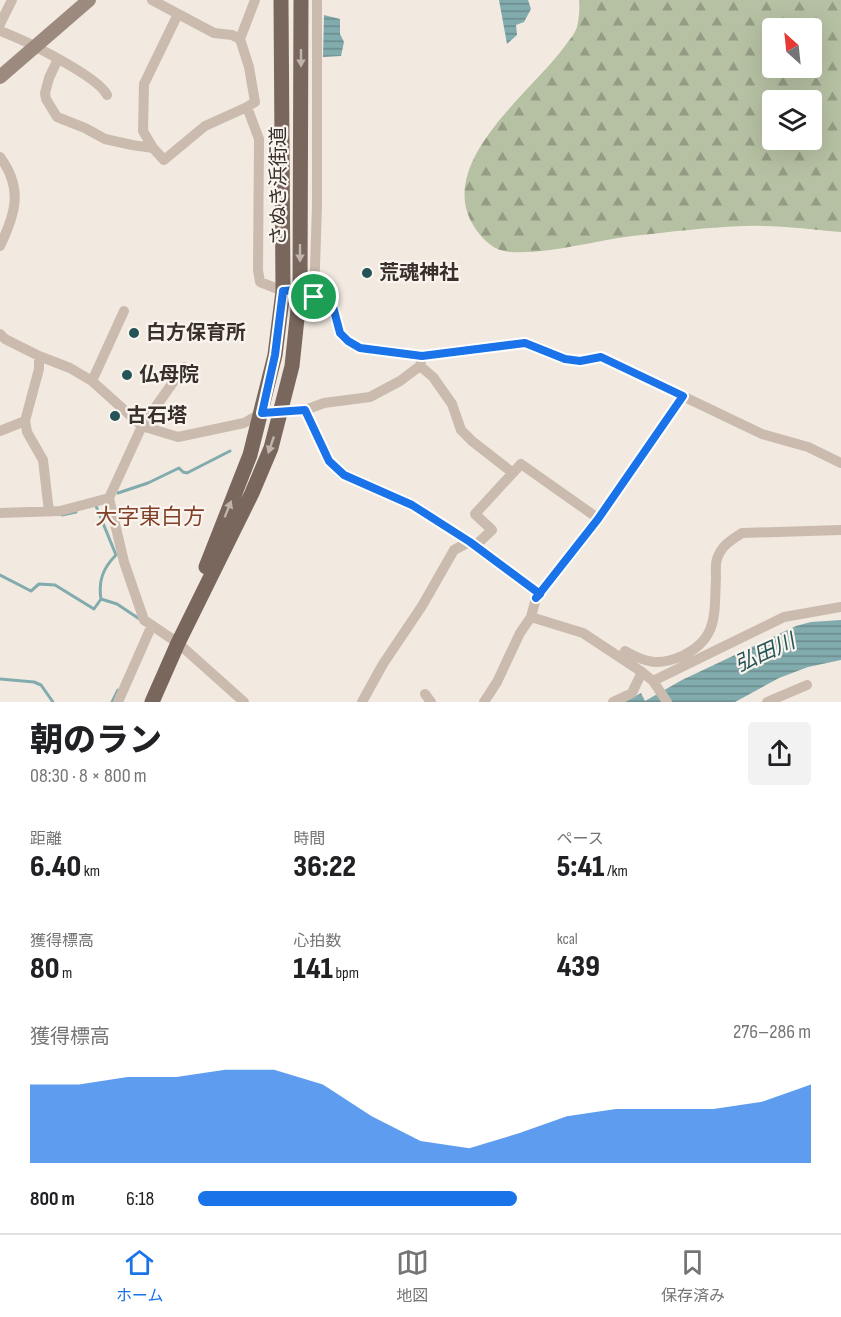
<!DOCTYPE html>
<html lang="ja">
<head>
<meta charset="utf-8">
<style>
  :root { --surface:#fff; --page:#f2f2f2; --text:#202124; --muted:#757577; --line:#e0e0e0; --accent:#1a73e8 }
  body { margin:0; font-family:"Sofia Sans Condensed","Noto Sans JP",sans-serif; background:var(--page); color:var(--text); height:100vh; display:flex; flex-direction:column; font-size:22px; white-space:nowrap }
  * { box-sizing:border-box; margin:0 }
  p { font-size:20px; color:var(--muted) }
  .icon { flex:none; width:33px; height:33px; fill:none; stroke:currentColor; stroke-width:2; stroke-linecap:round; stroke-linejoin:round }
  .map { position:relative; height:702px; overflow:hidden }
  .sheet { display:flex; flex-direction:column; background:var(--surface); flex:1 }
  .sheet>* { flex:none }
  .needle { width:39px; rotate:333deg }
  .fabs { position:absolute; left:762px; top:18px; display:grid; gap:12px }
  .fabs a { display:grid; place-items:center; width:60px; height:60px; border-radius:6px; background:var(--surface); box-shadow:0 6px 24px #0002; font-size:30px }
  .pin { position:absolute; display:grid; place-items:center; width:51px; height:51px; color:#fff; margin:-26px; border:3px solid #fff; border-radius:50%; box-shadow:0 2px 6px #0007 }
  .round { display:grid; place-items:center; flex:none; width:63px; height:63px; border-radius:6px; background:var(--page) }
  .headline { display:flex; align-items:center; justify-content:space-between; height:102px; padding:0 30px }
  h1 { font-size:33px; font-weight:800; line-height:45px }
  .figures { display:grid; grid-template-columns:repeat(3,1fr); gap:9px; height:102px; padding:6px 30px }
  .figures div { display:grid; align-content:center }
  .figures b { font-size:30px; font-weight:800 }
  .figures small { font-size:16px; font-weight:400 }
  .figures p { font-size:16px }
  .chart { height:168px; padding:12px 30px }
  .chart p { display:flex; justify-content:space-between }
  .chart svg { width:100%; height:108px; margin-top:6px; fill:var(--accent); opacity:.7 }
  ul { padding:0 30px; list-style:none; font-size:20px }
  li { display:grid; grid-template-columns:96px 72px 1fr; align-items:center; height:45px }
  li i { height:15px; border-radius:8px; background:var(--accent) }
  .menu { display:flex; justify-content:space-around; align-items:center; height:84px; border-top:2px solid var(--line); background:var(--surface); font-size:16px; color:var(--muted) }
  .menu a { display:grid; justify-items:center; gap:3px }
  .menu .active { color:var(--accent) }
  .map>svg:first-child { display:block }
</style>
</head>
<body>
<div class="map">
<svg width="841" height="702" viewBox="0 0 841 702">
  <defs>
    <pattern id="forest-firs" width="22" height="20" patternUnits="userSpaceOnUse" patternTransform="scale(1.5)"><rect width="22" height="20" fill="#b6c0a2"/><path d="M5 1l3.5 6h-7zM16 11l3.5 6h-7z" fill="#959c84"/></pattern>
    <pattern id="water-rules" width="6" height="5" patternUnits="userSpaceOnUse" patternTransform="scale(1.5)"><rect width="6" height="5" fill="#82abad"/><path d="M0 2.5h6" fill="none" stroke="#6b8c8d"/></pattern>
  </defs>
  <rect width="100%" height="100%" fill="#f2eae1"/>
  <path fill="url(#forest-firs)" fill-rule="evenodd" d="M579 0H841V232C810 229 777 225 746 226 708 227 670 232 632 236 592 241 552 254 511 252 494 251 484 241 475 228 432 164 533 91 565 46 569 40 575 34 577 27 579 19 580 8 579 0ZM772 28H812V68H772ZM772 100H812V140H772Z"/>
  <path fill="url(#water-rules)" d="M499 0H528L531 9 524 22 516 25 517 35 507 44Z
    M324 15 340 19V34L344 42 341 56 323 57Z
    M841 620V660L808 667 779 678 735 702H625L641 693 645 701 682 680 796 626 811 622Z"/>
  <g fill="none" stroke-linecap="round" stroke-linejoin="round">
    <path stroke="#82abad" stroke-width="3" d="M118 493 148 483 179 468 183 472 187 473 230 451
      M96 506 116 555C103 568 98 581 101 599
      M62 515 76 512
      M0 575 31 591 39 584 55 585 94 609 101 599 117 604 141 620
      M0 679 34 682 41 685 53 702
      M112 702 118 690"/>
    <path stroke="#cabbae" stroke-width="10" d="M152 0 214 33 232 35 240 39
      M255 0 240 39 249 67 255 102 247 107 259 139 258 270 260 282 283 291 300 290 332 302 340 333 348 341 360 348 422 356 525 343 565 359 580 361 601 357 762 434 808 447 841 463
      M0 24 12 0
      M0 31C22 39 98 76 107 95
      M58 59 49 78 45 93 46 99 57 117 85 128 105 139 132 145 153 148 164 160 205 126 247 107
      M153 148 143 131 144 84 178 14
      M0 157C23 188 16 213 0 246
      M314 297 317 206V0
      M0 334 5 339 39 356 70 368 92 381 142 426 178 437 244 423 262 413 305 410 324 403 370 397 400 381 420 366 422 356
      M39 356V369L25 421 27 432 43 460 49 512
      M420 366 433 377 452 404 461 430 472 441 513 473
      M184 367 142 426 109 498 124 562 144 620 178 643 244 702
      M92 381 124 311
      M305 410 329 461 344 475 412 505 469 542 540 594 536 598 531 617 520 633 497 682 484 702
      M0 431 25 421
      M0 513 60 511 109 498
      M475 546 492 530 475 514 521 464 599 519
      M537 598 599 519 683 396
      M531 617 583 633 642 672 653 681 667 702
      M622 657 625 651C646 663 659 666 682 656 719 639 714 613 716 578 716 572 715 565 717 559 721 546 731 540 742 533L841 530
      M653 681 784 617 841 607
      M425 694 431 702
      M118 702 152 625
      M362 702 383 664 422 606 454 550 469 542
      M613 702 632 693 642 672
      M767 702 807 685"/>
    <path stroke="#9d8a7f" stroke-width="14" d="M0 77 89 0"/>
    <path stroke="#79675e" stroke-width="15" d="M206 567 250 455 275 355 283 291 281 0
      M152 702 178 643 252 493 271 448 292 366 300 290 301 0"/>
  </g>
  <defs><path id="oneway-solid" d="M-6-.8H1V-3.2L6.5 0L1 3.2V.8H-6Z" transform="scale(1.5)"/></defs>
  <g fill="#c0b5ad">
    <use href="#oneway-solid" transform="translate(301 58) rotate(90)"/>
    <use href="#oneway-solid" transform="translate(300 253) rotate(90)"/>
    <use href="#oneway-solid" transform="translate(271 445) rotate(109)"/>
    <use href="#oneway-solid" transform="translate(228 509) rotate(-68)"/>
  </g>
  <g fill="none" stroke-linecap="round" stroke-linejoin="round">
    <g stroke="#fff" stroke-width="12">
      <path id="route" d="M300 290 332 303 340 333 348 341 360 348 422 356 525 343 565 359 580 361 601 357 683 396 598 519 536 598 540 594 470 542 412 505 344 475 329 461 305 410 262 413 275 355 283 291Z"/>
    </g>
    <use href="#route" stroke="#1a73e8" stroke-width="8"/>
  </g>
  <g fill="#245458" stroke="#faf4ee" stroke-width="2">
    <circle cx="367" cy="273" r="6"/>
    <circle cx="134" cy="333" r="6"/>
    <circle cx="127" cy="375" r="6"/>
    <circle cx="115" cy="416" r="6"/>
  </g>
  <g text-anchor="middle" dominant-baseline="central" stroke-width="4.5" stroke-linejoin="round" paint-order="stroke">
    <g font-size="20" fill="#39302c" stroke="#faf4ee">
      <text transform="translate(279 186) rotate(-90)">さぬき浜街道</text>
    </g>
    <g font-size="20" font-weight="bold" fill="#39302c" stroke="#faf4ee" text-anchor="start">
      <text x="379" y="273">荒魂神社</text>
      <text x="146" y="333">白方保育所</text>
      <text x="139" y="375">仏母院</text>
      <text x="127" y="416">古石塔</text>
    </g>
    <g font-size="21" font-style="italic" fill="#245458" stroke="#faf4ee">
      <text transform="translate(765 653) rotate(-24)">弘田川</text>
    </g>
    <g font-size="22" fill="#82402a" stroke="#faf4ee">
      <text x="150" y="517">大字東白方</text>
    </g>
  </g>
</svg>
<div class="fabs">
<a><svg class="needle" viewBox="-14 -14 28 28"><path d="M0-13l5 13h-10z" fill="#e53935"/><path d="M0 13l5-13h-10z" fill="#757577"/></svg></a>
<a><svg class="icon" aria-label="layers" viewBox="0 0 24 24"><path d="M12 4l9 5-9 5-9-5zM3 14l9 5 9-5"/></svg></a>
</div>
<div class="pin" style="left:314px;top:297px;background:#1e9e55"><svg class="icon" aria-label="arrive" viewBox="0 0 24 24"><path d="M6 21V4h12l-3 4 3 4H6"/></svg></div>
</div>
<section class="sheet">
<div class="headline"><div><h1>朝のラン</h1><p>08:30 · 8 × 800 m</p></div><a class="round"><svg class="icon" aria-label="share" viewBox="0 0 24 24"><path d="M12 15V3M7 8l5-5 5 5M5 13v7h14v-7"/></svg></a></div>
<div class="figures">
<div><p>距離</p><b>6.40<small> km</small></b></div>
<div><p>時間</p><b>36:22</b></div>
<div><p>ペース</p><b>5:41<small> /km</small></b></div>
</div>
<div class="figures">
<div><p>獲得標高</p><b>80<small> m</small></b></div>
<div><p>心拍数</p><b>141<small> bpm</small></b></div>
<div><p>kcal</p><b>439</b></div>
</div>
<div class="chart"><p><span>獲得標高</span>276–286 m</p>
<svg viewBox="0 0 160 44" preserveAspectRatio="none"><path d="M0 44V12L10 12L20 9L30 9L40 6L50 6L60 12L70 25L80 35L90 38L100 32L110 25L120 22L130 22L140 22L150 19L160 12V44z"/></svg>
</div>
<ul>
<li><b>800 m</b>6:18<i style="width:52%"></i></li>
</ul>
</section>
<nav class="menu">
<a class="active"><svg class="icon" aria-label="home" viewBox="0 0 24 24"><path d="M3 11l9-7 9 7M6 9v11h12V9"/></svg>ホーム</a>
<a><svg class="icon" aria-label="map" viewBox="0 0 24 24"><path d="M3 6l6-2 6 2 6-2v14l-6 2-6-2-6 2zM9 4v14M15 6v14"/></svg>地図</a>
<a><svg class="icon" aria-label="saved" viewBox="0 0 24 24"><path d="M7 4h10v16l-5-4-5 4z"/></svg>保存済み</a>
</nav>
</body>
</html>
